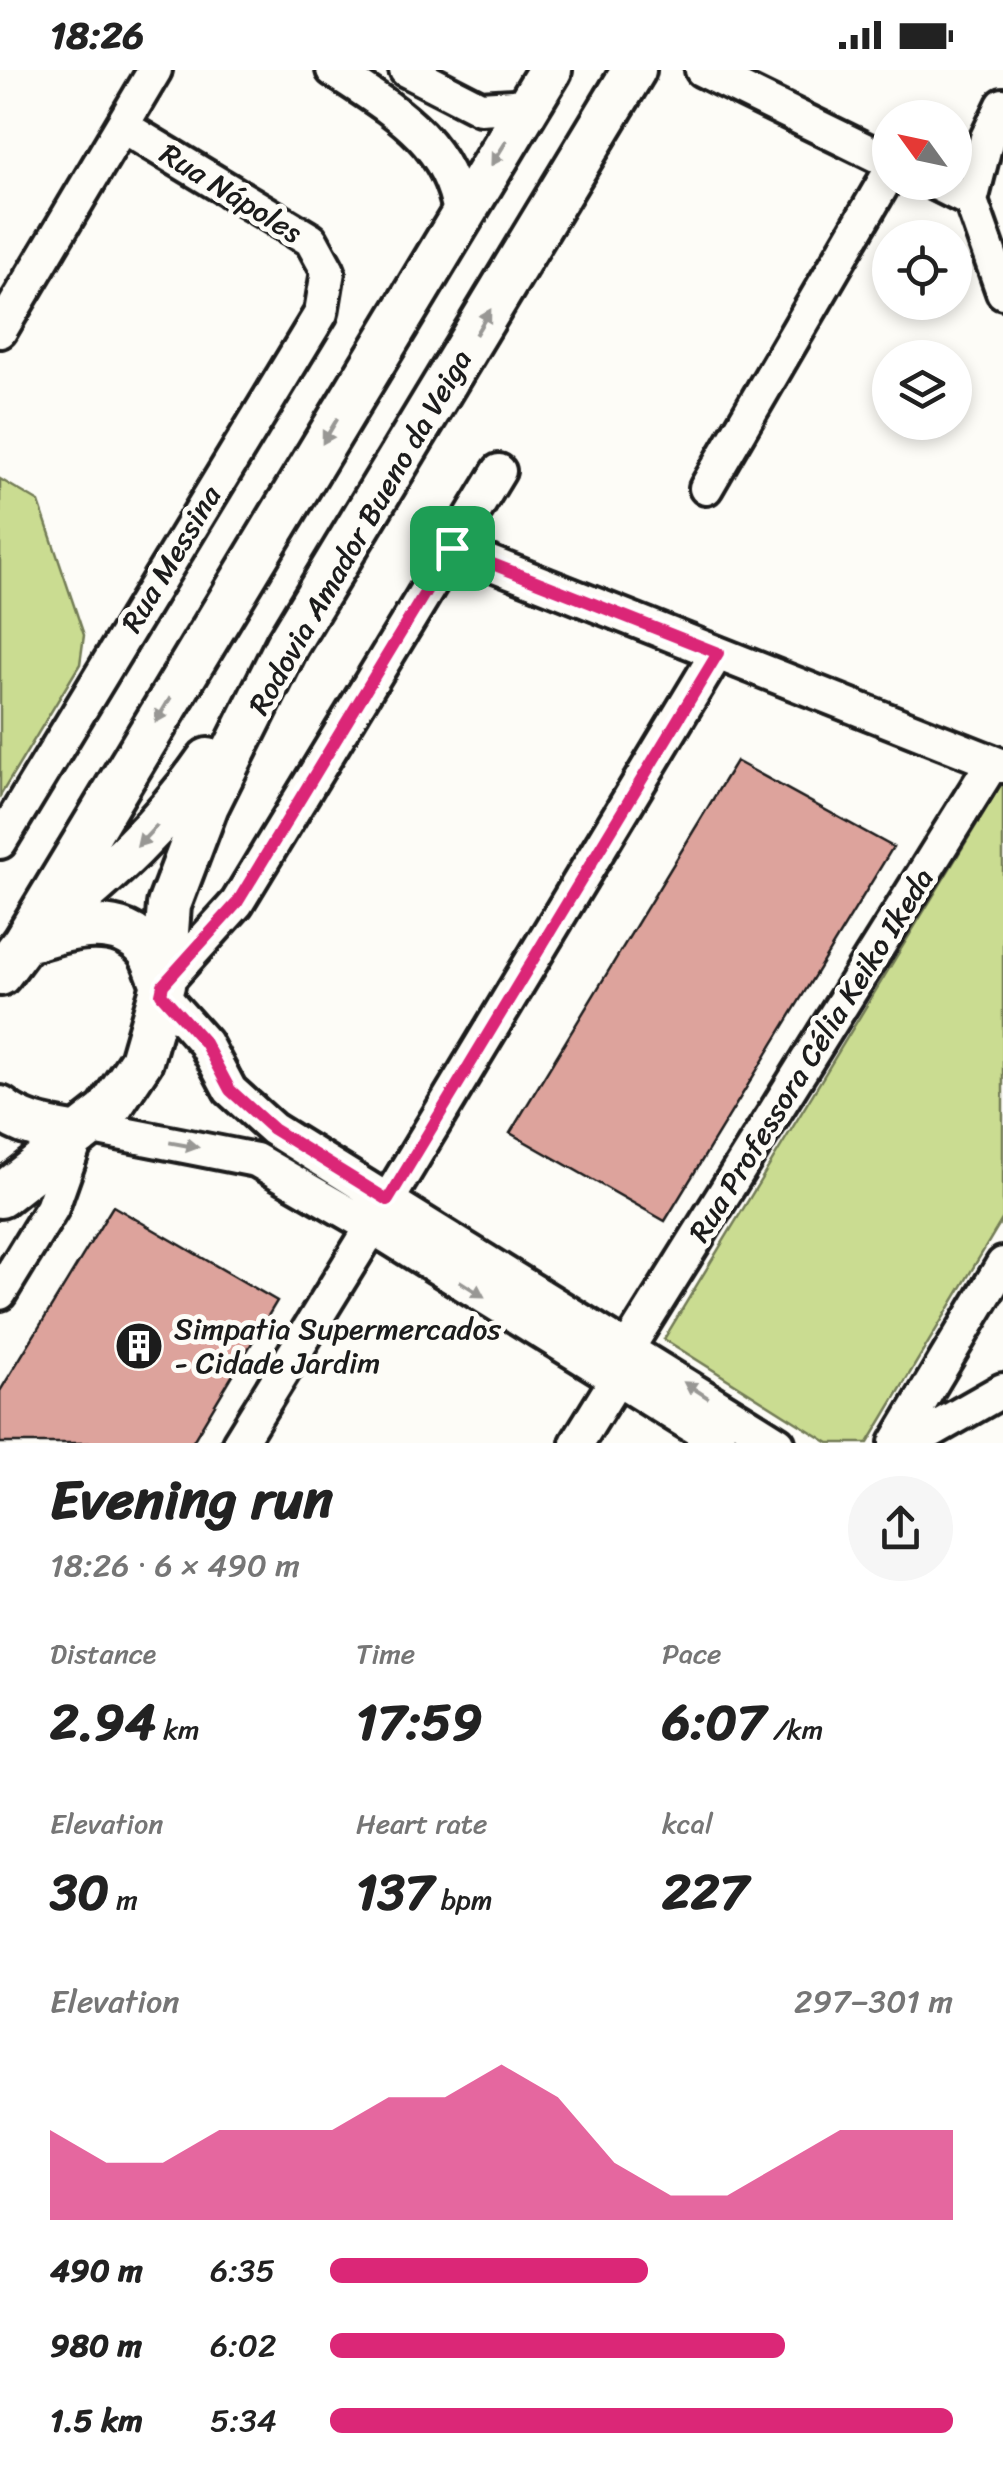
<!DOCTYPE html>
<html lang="en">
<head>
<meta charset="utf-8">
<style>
  :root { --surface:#fff; --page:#f6f6f6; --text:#222; --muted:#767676; --accent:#db2777 }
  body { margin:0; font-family:Sriracha,sans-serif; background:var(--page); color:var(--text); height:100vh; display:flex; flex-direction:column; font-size:38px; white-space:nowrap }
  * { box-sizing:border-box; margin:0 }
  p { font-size:32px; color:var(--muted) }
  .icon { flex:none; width:55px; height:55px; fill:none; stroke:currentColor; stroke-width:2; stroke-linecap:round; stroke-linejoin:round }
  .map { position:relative; height:1373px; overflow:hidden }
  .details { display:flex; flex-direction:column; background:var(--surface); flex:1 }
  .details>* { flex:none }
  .needle { width:65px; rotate:303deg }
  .fabs { position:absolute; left:872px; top:30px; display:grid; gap:20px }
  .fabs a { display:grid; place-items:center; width:100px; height:100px; border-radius:50%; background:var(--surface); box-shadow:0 5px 15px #0003; font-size:50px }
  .pin { position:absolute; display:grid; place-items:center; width:85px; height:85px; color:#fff; margin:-42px; border-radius:20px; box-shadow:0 5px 15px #0006 }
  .round { display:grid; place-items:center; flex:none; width:105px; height:105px; border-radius:52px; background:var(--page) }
  .summary { display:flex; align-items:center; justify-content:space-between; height:170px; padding:0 50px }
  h1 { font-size:55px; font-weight:700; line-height:75px }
  .metrics { display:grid; grid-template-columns:repeat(3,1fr); gap:15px; height:170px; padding:10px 50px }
  .metrics div { display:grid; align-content:center }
  .metrics b { font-size:50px; font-weight:700 }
  .metrics small { font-size:28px; font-weight:400 }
  .metrics p { font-size:28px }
  .chart { height:280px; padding:20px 50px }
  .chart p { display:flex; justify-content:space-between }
  .chart svg { width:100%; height:180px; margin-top:10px; fill:var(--accent); opacity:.7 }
  ul { padding:0 50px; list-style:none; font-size:32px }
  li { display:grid; grid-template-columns:160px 120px 1fr; align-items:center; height:75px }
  li i { height:25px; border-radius:12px; background:var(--accent) }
  .status { display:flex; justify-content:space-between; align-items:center; height:70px; padding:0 50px; background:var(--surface); direction:ltr }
  .status svg { height:28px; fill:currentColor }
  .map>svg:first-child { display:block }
</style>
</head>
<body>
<div class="status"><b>18:26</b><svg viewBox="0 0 49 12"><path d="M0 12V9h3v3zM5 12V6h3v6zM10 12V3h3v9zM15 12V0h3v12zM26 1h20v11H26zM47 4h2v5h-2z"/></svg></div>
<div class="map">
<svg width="1003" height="1373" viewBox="0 0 1003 1373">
  <rect width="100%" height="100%" fill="#fdfcf7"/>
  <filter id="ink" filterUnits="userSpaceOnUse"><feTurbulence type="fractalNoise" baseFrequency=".01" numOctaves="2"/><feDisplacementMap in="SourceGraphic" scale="20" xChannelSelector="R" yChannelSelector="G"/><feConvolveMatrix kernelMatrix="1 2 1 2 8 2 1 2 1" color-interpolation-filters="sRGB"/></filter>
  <g filter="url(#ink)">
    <path fill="#cadc91" stroke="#737c56" stroke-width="2.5" d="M0 409 39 432 84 565 80 594 0 726Z
      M1003 711V1148L868 1373H829L664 1269Z"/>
    <path fill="#dda39c" stroke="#1c1c1c" stroke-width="2.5" d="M736 691 893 777 665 1151 510 1063Z
      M113 1136 277 1231 192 1373H0V1321Z"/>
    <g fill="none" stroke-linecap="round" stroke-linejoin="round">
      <g stroke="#1c1c1c" stroke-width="40">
        <path id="minor" d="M333 0C391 39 449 70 460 144
          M406 0 480 38 528 35
          M702 0 890 92
          M1003 35 987 68 971 131 1003 222
          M933 112 971 131
          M0 261 155 0
          M706 418 890 102
          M452 478 1003 696
          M0 772 321 243 328 201 311 170 122 56
          M163 915 237 833 499 401
          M161 924 205 973 230 1020 273 1059 778 1373
          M88 1057 256 1090 372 1157 720 1373
          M388 1130 717 583
          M0 1223 52 1138 78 1065
          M628 1278 993 692
          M239 1373 372 1157
          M577 1373 616 1310
          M896 1373 1003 1194
          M910 1373 1003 1320"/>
      </g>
      <g stroke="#1c1c1c" stroke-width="50">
        <path id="major" d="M48 853C109 804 163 755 208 690
          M34 869C68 858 119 844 147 879 154 888 158 904 163 915
          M0 904 24 872 550 0
          M0 1038C21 1056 51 1060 78 1065
          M0 1126 107 1042 141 991 163 915 169 835 207 735 287 575 634 0"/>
      </g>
      <use href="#minor" stroke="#fdfcf7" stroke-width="32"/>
      <use href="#major" stroke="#fdfcf7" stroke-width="42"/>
    </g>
    <defs><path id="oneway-solid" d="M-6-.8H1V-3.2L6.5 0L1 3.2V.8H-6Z" transform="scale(2.5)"/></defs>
    <g fill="#989794">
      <use href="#oneway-solid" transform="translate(499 83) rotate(122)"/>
      <use href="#oneway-solid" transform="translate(483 252) rotate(-59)"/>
      <use href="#oneway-solid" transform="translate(330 361) rotate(121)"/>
      <use href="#oneway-solid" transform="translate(163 640) rotate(121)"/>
      <use href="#oneway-solid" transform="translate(147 766) rotate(133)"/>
      <use href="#oneway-solid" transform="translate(184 1075) rotate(10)"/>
      <use href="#oneway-solid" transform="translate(472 1219) rotate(32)"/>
      <use href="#oneway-solid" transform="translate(696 1320) rotate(-147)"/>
    </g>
  </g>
  <g fill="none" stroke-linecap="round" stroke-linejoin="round" filter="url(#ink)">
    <g stroke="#fff" stroke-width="20">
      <path id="route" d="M452 478 718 583 388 1130 273 1059 230 1020 205 973 161 924 163 915 237 833Z"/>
    </g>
    <use href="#route" stroke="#db2777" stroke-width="12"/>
  </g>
  <defs>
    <g id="building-disc" transform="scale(2.5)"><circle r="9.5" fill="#1c1c1c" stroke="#fdfcf7"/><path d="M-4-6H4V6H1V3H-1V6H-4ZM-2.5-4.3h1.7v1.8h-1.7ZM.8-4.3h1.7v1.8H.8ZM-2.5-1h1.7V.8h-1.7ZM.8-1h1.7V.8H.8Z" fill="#fff"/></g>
  </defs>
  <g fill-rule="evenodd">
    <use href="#building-disc" x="139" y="1276"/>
  </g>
  <g text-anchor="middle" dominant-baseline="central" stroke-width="10" stroke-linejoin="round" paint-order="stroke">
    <g font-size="30" fill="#1c1c1c" stroke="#fdfcf7">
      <text transform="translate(231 123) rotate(32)">Rua Nápoles</text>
      <text transform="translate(360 462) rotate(-60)">Rodovia Amador Bueno da Veiga</text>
      <text transform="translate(171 489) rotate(-59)">Rua Messina</text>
      <text transform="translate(811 985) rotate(-58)">Rua Professora Célia Keiko Ikeda</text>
    </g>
    <g font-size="30" fill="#1c1c1c" stroke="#fdfcf7" text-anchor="start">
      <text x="174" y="1259">Simpatia Supermercados<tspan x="174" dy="34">- Cidade Jardim</tspan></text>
    </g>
  </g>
</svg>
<div class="fabs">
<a><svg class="needle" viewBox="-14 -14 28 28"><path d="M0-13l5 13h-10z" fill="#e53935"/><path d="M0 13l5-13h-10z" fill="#767676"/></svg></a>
<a><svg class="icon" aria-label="locate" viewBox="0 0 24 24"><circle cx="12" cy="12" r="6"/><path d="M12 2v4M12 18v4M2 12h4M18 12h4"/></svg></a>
<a><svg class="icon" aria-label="layers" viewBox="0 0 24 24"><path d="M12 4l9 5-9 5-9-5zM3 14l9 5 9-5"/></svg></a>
</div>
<div class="pin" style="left:452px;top:478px;background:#1e9e55"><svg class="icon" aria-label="arrive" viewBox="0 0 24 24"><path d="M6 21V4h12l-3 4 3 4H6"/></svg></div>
</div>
<section class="details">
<div class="summary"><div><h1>Evening run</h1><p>18:26 · 6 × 490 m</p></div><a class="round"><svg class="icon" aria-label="share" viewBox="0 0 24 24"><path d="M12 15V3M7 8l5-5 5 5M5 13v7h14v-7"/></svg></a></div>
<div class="metrics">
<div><p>Distance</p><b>2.94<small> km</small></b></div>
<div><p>Time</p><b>17:59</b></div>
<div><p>Pace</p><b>6:07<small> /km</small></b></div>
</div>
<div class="metrics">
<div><p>Elevation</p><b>30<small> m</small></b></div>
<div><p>Heart rate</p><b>137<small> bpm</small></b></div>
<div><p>kcal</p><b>227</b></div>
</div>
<div class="chart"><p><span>Elevation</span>297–301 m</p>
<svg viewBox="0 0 160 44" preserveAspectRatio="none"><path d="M0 44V22L10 30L20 30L30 22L40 22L50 22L60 14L70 14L80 6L90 14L100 30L110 38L120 38L130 30L140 22L150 22L160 22V44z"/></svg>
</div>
<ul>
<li><b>490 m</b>6:35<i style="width:51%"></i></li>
<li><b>980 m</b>6:02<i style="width:73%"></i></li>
<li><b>1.5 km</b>5:34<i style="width:100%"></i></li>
</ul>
</section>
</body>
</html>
